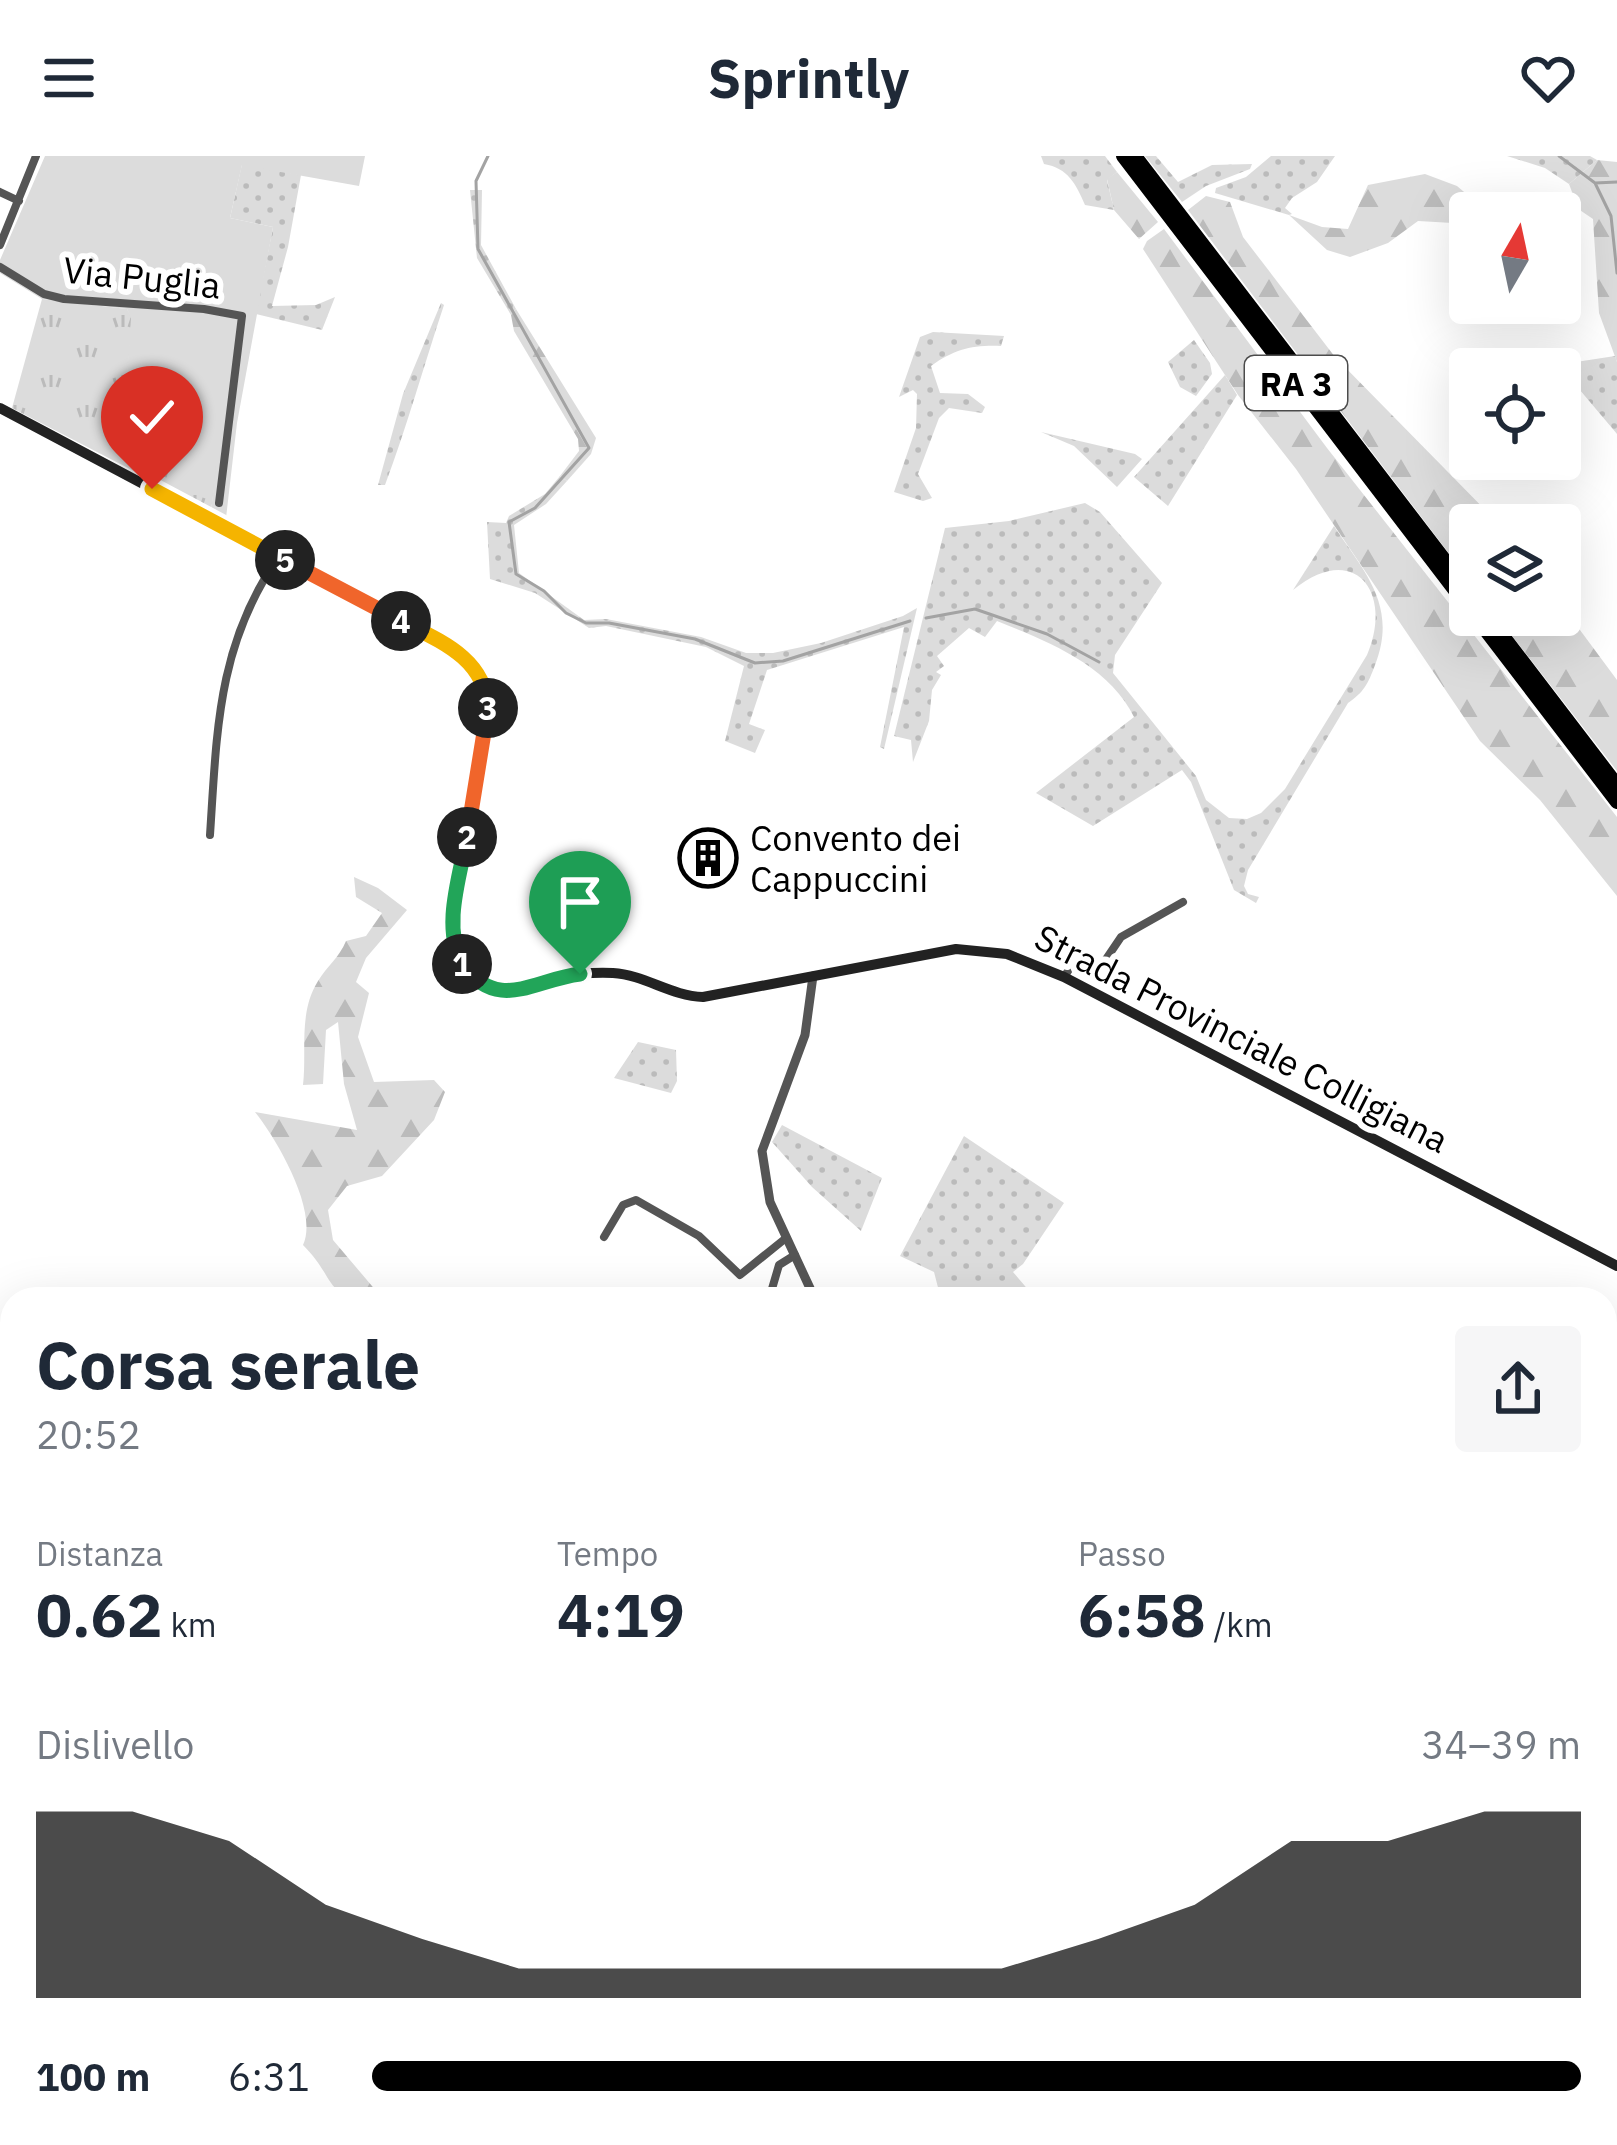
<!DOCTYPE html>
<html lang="it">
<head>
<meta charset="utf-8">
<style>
  :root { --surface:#fff; --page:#f6f6f7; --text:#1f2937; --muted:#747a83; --accent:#000 }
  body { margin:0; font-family:"IBM Plex Sans",sans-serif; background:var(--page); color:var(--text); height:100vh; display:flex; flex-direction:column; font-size:45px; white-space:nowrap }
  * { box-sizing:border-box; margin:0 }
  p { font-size:39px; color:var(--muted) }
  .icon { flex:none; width:66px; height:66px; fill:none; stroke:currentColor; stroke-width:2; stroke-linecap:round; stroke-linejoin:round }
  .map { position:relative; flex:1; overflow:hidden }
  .sheet { position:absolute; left:0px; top:1131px; width:1617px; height:858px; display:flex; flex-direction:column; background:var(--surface); border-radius:36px 36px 0 0; box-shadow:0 12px 48px #0002 }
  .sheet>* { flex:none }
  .needle { width:78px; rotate:9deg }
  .tools { position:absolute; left:1449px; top:36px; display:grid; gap:24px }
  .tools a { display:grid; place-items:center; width:132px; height:132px; border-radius:12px; background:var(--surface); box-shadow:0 12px 48px #0002; font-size:60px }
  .pin { position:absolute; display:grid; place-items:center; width:102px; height:102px; color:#fff; margin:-123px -51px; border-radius:50% 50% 50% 0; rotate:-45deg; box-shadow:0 0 12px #0007 }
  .pin .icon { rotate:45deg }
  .km { position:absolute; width:60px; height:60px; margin:-30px; border-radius:50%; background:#222; color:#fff; font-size:33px; line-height:60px; text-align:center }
  .round { display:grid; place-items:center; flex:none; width:126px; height:126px; border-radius:12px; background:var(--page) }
  .summary { display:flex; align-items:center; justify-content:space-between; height:204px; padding:0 36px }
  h1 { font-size:66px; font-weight:700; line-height:90px }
  .stats { display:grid; grid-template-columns:repeat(3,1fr); gap:18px; height:204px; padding:12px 36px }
  .stats div { display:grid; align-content:center }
  .stats b { font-size:60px; font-weight:700 }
  .stats small { font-size:33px; font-weight:400 }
  .stats p { font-size:33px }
  .chart { height:336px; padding:24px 36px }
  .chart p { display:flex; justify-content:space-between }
  .chart svg { width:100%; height:216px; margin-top:12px; fill:var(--accent); opacity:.7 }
  ul { padding:0 36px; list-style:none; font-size:39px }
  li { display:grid; grid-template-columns:192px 144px 1fr; align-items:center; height:90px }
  li i { height:30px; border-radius:15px; background:var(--accent) }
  header { display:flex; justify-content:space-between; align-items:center; height:156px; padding:0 36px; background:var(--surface); font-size:54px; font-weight:700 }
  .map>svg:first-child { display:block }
</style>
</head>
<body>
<header><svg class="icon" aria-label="menu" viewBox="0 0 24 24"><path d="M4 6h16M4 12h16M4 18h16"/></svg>Sprintly<svg class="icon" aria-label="heart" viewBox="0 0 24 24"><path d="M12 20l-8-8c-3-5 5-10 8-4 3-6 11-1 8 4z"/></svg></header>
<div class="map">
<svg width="1617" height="1989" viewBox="0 0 1617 1989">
  <defs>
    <pattern id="grass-dots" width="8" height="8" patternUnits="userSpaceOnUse" patternTransform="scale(3)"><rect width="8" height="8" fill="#dcdcdc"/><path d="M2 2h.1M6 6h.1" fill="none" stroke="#bbb" stroke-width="1.8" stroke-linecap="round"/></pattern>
    <pattern id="forest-firs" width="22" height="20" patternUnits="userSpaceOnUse" patternTransform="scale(3)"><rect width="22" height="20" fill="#dcdcdc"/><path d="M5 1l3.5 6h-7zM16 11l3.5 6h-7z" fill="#bbb"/></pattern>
    <pattern id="park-tufts" width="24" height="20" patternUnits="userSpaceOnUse" patternTransform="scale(3)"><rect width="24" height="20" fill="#dcdcdc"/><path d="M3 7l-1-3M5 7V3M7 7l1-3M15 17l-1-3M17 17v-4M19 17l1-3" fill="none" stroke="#bbb"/></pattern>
  </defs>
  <rect width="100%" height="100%" fill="#fff"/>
  <path fill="url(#grass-dots)" d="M1041 0H1105L1117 16 1107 24 1114 54 1085 49C1076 28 1068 12 1044 8Z
    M1145 0H1156L1178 26 1212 9 1252 8 1250 13 1206 30 1182 46Z
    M1271 0H1335L1317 26 1292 42 1285 52 1292 58 1289 59 1215 37 1216 32 1246 21Z
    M1507 0H1590L1597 4 1569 28 1545 12Z
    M242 8 301 19 288 91 272 150 316 149 335 141 322 174 256 158 273 71 230 62Z
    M470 34H482L481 89 516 153 511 159 477 102Z
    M441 147 444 149C424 209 407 270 385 329H378L403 238Z
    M933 176 1004 180 1001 190C972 189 955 193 931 210L940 237 968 238 985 251 982 257 949 252 939 262 918 318 932 342 923 345 894 336 916 272 917 238 913 234 899 241 920 181Z
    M1194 184 1210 207 1212 218 1196 240 1180 231 1168 206Z
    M1615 200 1617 206V278L1574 227 1560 217V213L1550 210Z
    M1225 219 1237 239 1168 350 1134 321Z
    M1041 276 1135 298 1142 303 1117 331 1074 290Z
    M560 320 567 325 546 348 514 369 519 417 584 464 606 463 701 481 746 497H773L821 487 903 460 917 452 884 593 880 591 904 471 767 514 749 568 765 574 755 597 725 585 744 510 706 491 606 470 589 472 535 437 490 423 487 366 506 367 509 360 545 338Z
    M1085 347 1100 356 1162 427 1115 499 1113 517 1196 620 1206 644 1229 662 1247 663 1261 657 1285 633 1367 499C1394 436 1354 384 1293 434L1334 370C1365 417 1398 450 1375 509 1368 528 1364 536 1348 547L1248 714 1244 730 1248 738 1259 741 1256 747 1234 734 1191 626 1182 614 1093 670 1036 637 1134 561C1109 509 1047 485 997 465L985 481 969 472 937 500 944 510 936 516 941 519 932 534 929 565 913 606 911 584 894 580 945 372 1009 365Z
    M638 886 676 894 677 925 671 937 614 922Z
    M782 969 882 1022 861 1075 812 1031 772 986Z
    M964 980 1064 1047 1023 1108 1013 1116 1036 1143H941L934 1116 900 1100Z"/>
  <path fill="url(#forest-firs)" d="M1597 4 1617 6V206L1599 157 1593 63 1568 46 1572 36 1569 28Z
    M1117 16 1158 66 1139 83 1114 54 1107 23Z
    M1425 18 1457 30 1489 57H1470V68L1418 65 1388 87 1350 101 1327 94 1289 59 1322 71 1348 73 1368 29Z
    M1206 40 1230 46 1243 81 1335 201 1500 369H1470V425L1188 54Z
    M1164 73 1327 292 1617 661V740L1540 644 1480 585 1296 313 1238 239 1143 93 1147 85Z
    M516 153 596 282 591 298 567 325 560 320 579 295 578 283 514 175 511 159Z
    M1560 447 1617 524V615L1496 459H1560Z
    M354 721 378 732 407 754 366 802 356 826 369 837 358 881 374 926 434 924 445 936 434 964 382 1020 347 1030 328 1054 333 1084 383 1143C320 1143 340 1126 303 1089 319 1055 276 982 255 956L357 974 344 928 338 866 326 874 323 928 303 929C307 895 298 857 318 825 327 810 339 802 346 785L366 780 382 757 356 741Z
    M0 1340 12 1358V1803L0 1786Z
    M1605 1947 1617 1973V1989H1412L1407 1977H1605Z"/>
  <path fill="url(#park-tufts)" d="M42 143 127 153 132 162 124 262 182 287 217 310 211 355 12 252Z"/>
  <path fill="#dcdcdc" d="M45 0H365L359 30 242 9 230 62 273 71 237 267 226 362 211 355 216 310 197 306 182 287 166 288 124 263 131 162 127 153 42 143 0 117V104Z"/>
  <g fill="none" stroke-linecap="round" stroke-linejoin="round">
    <path stroke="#a3a3a3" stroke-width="3" d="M488 0 476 25 478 93 589 292 535 352 509 366 516 418 544 435 566 457 586 467H609L695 483 755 507 783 505 910 465
      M1559 0 1595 27 1617 26
      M1595 27 1611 60 1617 117
      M926 462 975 453 1047 478 1099 506
      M0 1490 4 1500 0 1591
      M0 1663 7 1685 12 1765
      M18 1989 21 1977
      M389 1989 397 1977"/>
    <path stroke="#555" stroke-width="8" d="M0 36 19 45
      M0 89 36 0
      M0 111 44 138 64 143 204 153 242 160 219 347
      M210 679C217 575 217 489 279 400
      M1064 821 1076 803 1098 815 1121 781 1183 746
      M604 1081 623 1049 636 1044 699 1080 740 1119 786 1082
      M769 1143 779 1109 795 1099"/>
    <path stroke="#555" stroke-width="9" d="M813 820 805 879 762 995 770 1046 815 1143
      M194 1989 197 1977"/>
    <path stroke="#222" stroke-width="10" d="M0 252 439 485C469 502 489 522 488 558L452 778C456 808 480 840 513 836 528 833 542 825 557 822 575 818 595 816 613 817 645 819 671 840 703 841L956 793 1007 798 1064 821 1617 1110"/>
    <path stroke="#000" stroke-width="12" d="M1605 1593 1617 1592
      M495 1989H574
      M931 1989 963 1977"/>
    <path stroke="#000" stroke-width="14" d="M1123 0 1470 454
      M1135 0 1470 437
      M1474 459 1617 646
      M1487 459 1617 629"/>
  </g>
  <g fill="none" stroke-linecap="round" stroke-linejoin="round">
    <g stroke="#fff" stroke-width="24">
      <path id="split-1" d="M462 808C499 857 532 824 580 818"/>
    </g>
    <g stroke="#fff" stroke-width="24">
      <path id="split-2" d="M462 808C442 770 460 721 467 681"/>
    </g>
    <g stroke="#fff" stroke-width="24">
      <path id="split-3" d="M467 681 488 552"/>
    </g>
    <g stroke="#fff" stroke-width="24">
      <path id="split-4" d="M401 465C440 485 485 502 488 552"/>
    </g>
    <g stroke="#fff" stroke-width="24">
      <path id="split-5" d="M285 404 401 465"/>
    </g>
    <g stroke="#fff" stroke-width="24">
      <path id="split-6" d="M152 333 285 404"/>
    </g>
    <use href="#split-1" stroke="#22a559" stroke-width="15"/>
    <use href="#split-2" stroke="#22a559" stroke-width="15"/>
    <use href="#split-3" stroke="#f0652b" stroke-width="15"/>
    <use href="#split-4" stroke="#f5b400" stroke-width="15"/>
    <use href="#split-5" stroke="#f0652b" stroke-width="15"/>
    <use href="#split-6" stroke="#f5b400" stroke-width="15"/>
  </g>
  <defs>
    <g id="building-ring" transform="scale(3)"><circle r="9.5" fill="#fff" stroke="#000" stroke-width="1.5"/><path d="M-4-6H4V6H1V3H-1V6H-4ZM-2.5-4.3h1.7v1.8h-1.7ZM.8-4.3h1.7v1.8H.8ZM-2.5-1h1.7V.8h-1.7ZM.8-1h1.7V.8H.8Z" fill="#000"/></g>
  </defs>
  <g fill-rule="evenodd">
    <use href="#building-ring" x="708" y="702"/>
  </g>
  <g text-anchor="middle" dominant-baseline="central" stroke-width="12" stroke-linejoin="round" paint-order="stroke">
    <rect fill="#fff" stroke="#4c4c4c" stroke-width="3" x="1245" y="200" width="102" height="54" rx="9"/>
    <g font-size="33" font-weight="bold" fill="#000">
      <text x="1296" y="227">RA 3</text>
    </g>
    <g font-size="36" fill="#000" stroke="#fff">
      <text transform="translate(142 121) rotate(6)">Via Puglia</text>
      <text transform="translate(1242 882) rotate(27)">Strada Provinciale Colligiana</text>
    </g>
    <g font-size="36" fill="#000" stroke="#fff" text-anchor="start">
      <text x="750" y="681">Convento dei<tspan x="750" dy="41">Cappuccini</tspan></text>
    </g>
  </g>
</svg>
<div class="tools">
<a><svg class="needle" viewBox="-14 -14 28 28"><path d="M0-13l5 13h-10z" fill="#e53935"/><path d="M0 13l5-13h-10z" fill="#747a83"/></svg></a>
<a><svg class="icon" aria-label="locate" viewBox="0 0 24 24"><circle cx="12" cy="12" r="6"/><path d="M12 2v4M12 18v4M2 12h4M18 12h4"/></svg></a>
<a><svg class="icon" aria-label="layers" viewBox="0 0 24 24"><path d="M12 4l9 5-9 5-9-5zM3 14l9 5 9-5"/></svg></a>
</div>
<div class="pin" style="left:580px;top:818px;background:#1e9e55"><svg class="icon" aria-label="arrive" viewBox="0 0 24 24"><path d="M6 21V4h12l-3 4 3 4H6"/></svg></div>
<div class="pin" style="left:152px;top:333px;background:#d93025"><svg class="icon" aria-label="check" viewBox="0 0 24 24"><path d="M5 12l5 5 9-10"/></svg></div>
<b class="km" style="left:462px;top:808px">1</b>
<b class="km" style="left:467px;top:681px">2</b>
<b class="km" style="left:488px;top:552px">3</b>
<b class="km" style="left:401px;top:465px">4</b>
<b class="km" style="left:285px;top:404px">5</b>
<section class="sheet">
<div class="summary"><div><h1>Corsa serale</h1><p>20:52</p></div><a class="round"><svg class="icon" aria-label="share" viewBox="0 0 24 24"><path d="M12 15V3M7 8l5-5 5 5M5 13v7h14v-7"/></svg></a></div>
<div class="stats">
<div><p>Distanza</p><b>0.62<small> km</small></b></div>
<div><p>Tempo</p><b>4:19</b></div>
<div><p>Passo</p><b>6:58<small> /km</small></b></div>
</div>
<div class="chart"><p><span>Dislivello</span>34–39 m</p>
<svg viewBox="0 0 160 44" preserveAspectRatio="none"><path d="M0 44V6L10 6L20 12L30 25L40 32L50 38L60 38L70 38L80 38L90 38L100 38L110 32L120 25L130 12L140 12L150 6L160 6V44z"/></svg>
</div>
<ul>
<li><b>100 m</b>6:31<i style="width:100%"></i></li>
</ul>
</section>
</div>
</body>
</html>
